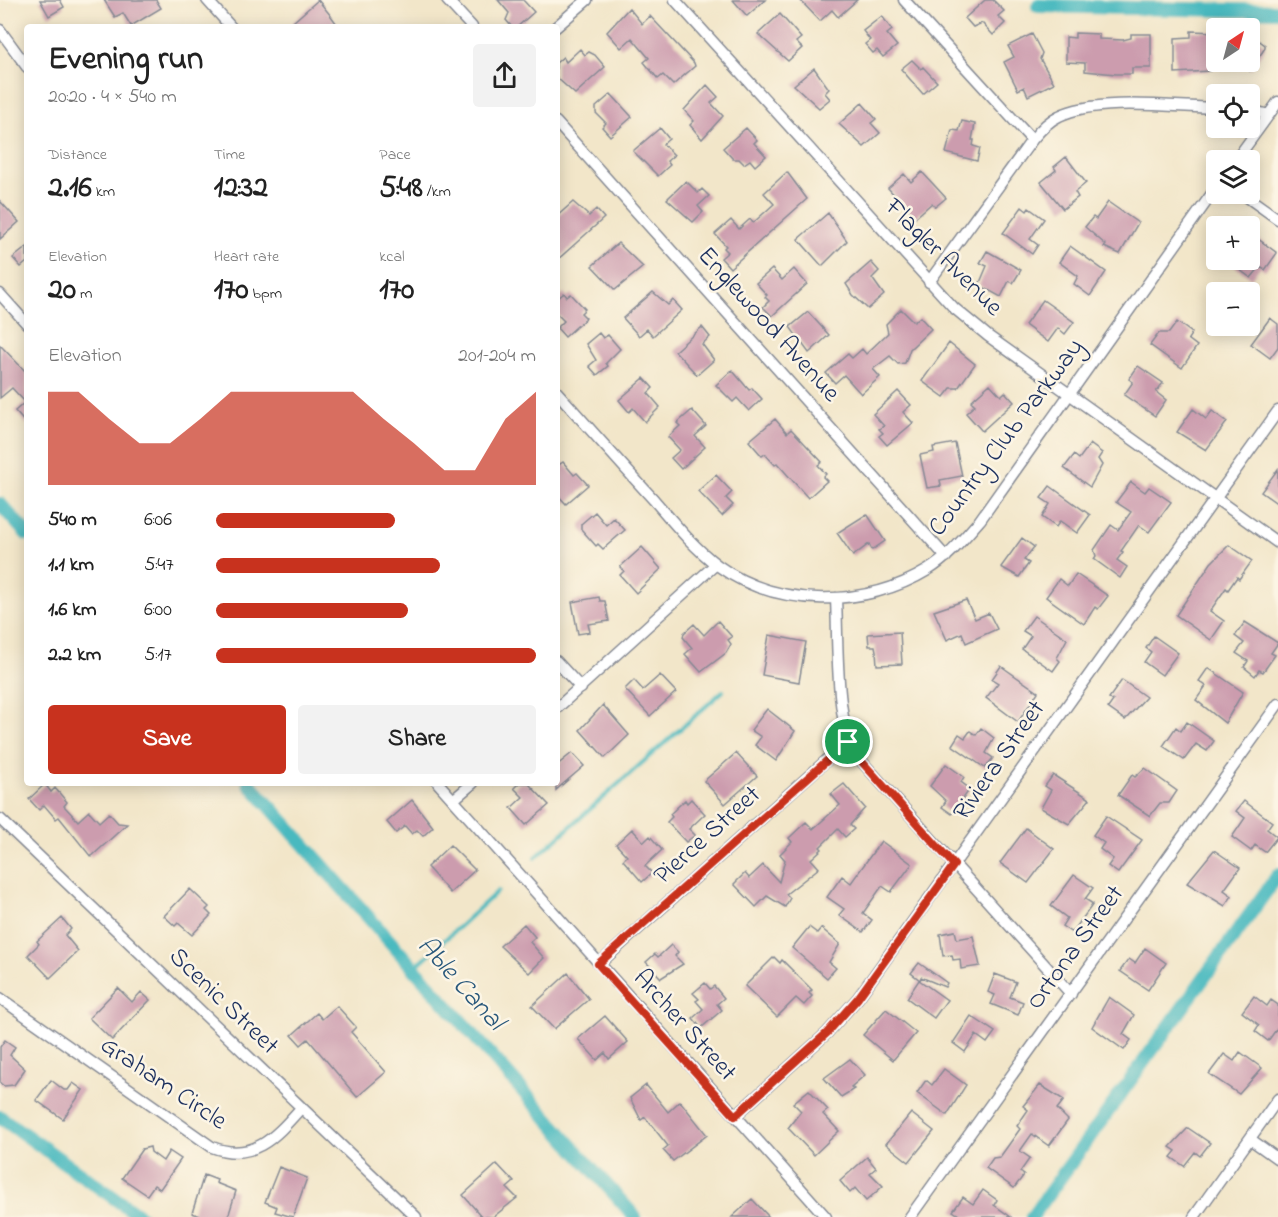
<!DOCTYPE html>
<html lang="en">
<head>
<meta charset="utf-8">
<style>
  :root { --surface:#fff; --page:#f2f2f2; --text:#222; --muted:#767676; --accent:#c8321e }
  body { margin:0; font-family:"Indie Flower",sans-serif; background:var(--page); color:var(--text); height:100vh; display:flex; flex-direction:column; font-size:22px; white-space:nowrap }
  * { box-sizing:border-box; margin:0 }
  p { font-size:20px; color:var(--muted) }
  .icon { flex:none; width:33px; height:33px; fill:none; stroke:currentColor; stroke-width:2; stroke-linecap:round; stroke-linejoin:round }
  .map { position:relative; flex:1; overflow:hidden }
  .sheet { position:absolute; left:24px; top:24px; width:536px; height:762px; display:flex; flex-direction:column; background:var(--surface); border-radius:6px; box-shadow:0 3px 15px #0003 }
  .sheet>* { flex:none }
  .needle { width:39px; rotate:36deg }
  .fabs { position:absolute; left:1206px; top:18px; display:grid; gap:12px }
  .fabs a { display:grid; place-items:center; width:54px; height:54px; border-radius:6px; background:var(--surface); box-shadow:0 3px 15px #0003; font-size:30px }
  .pin { position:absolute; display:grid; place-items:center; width:51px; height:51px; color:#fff; margin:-26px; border:3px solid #fff; border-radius:50%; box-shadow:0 2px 6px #0007 }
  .round { display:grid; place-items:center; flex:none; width:63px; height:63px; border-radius:6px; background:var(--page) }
  .head { display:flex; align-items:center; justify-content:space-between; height:102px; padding:0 24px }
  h1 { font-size:33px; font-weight:700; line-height:45px }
  .stats { display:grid; grid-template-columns:repeat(3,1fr); gap:9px; height:102px; padding:6px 24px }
  .stats div { display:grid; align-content:center }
  .stats b { font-size:30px; font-weight:700 }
  .stats small { font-size:16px; font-weight:400 }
  .stats p { font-size:16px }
  .chart { height:168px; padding:12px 24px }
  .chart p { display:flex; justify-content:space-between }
  .chart svg { width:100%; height:108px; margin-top:6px; fill:var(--accent); opacity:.7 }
  .action { display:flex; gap:12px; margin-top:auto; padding:12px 24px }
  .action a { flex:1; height:69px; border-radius:6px; background:var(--accent); color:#fff; font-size:24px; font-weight:700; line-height:69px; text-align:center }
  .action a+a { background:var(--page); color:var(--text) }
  ul { padding:0 24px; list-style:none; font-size:20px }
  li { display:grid; grid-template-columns:96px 72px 1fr; align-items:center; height:45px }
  li i { height:15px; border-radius:8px; background:var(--accent) }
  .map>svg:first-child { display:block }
</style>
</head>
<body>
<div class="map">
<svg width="1278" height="1217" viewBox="0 0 1278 1217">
  <rect width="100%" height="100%" fill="#fcf5e5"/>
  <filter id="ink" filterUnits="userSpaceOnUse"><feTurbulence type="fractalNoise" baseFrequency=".0167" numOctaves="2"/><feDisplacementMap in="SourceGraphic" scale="12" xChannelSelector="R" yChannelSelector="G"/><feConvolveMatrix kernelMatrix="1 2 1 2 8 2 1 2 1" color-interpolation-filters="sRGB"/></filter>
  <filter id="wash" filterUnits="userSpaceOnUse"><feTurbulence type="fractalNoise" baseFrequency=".008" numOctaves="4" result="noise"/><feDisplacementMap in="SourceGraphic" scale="24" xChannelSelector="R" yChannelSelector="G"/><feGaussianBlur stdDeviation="1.35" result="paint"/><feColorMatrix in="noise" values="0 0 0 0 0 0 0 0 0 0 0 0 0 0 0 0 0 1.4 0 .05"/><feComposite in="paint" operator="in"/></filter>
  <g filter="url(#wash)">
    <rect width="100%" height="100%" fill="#f2e6c9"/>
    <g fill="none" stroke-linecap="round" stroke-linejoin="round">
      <path stroke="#4ab9bf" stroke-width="4" d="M535 858 723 691
        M414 968 498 891"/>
      <path stroke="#4ab9bf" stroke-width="14" d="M1038 6 1278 11
        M0 504 27 534
        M249 783 635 1217
        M0 1117 141 1217
        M1032 1217 1278 875"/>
    </g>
    <g id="blocks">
      <path fill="#cc9cae" d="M40 0H60L64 7 49 16Z
        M104 0H156L161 8 131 26 123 13 115 17Z
        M318 0 331 16 339 27H297L293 22Z
        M498 0H523L534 12 517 27H512L506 20 509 13Z
        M733 0H765L747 16Z
        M800 0H857L838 17 832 10 820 21Z
        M985 0H993L1004 11 998 16 1005 23 993 35 982 23 973 27 965 18Z
        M629 8 642 24 650 16 694 63 695 66 673 85 663 75 658 79 644 62 649 58 632 38 621 48 607 32Z
        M780 14 801 38 796 42 802 48 788 61 758 34Z
        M882 16 892 30 887 34 897 46 883 57 877 50 873 53 865 44 870 40 863 31Z
        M1191 31 1216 32V52L1210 47V71L1175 73V38L1191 37Z
        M1075 33 1099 34V39L1123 40 1131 38V34H1151V68H1132V74H1116L1085 71V63L1066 62V37L1075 38Z
        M1032 34 1042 53 1040 59 1054 83 1028 96 1024 87 1018 90 1004 62 1014 57 1008 46Z
        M1250 34 1265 45V48L1250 70Z
        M580 49 585 55 589 52 595 55 605 67 575 94 556 77V63L563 57 566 62Z
        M912 60 921 69 923 67 937 82 923 94 901 69Z
        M814 68 829 89 825 93 830 99 819 108 794 85Z
        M707 85 718 97 711 103 723 116 702 139 690 125 694 121 684 110Z
        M611 94 632 117 610 136 602 127 606 123 596 113V107Z
        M862 103 876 119 871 123 880 133 864 147 839 124Z
        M962 121 975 124 972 140H974L973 146 980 148 977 161 946 153 952 130 959 131Z
        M660 128 669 139 663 144 674 155 667 161 670 165 658 176 633 151Z
        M746 128 757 140 754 143 766 156 755 166 750 160 744 164 739 159H733L723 148Z
        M1066 157 1086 183 1075 192 1078 197 1063 209 1041 182 1056 170 1054 167Z
        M787 172 807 199 730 268 721 258 728 252 724 248 726 246 715 234 731 220 739 229 750 219 753 223 774 204 764 193Z
        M922 172 946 198 935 207 932 203 915 218 888 188 904 174 911 182Z
        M686 181 698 193 702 189 709 196 698 206 703 212 693 222 667 199Z
        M0 201 19 222 0 239Z
        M573 202 589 216 596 209 604 218 556 261V217Z
        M1108 202 1138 223 1120 254 1104 247 1106 245 1085 227 1093 217 1096 219Z
        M1022 207 1027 211 1029 208 1044 219 1030 239 1038 245 1032 254 1003 233Z
        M828 213 847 241 822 266 798 239Z
        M1250 233 1277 253 1265 270 1260 267 1251 278 1226 260H1250Z
        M618 243 643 267 615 290 592 266Z
        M1070 246 1106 272 1090 296 1074 284 1078 276 1059 262Z
        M27 247V262L21 267 13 258Z
        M987 251 1021 270 1013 283 1009 281 1001 297 979 285 987 266 980 263Z
        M871 262 879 271 872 278 884 295 868 309 853 295 846 284Z
        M772 269 782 280 794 269 807 284 772 316 763 307 769 301 765 297 767 295 756 283Z
        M653 292 668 305 673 300 682 310 653 336 647 329 639 336 623 318Z
        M564 293 567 297 571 294 585 309 581 313 586 318 565 337 557 328 564 321 556 313V300Z
        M1043 300 1074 322 1065 334 1058 328 1048 342 1025 325Z
        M901 309 914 322 920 317 931 329 910 349 905 363 898 364 890 356 873 369 880 377 861 394 844 375 835 383 826 373 848 354 852 358 862 349 866 354 888 333 886 324Z
        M808 312 829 335 809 353 790 327Z
        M1270 318 1278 324V347L1270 358 1251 344Z
        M1177 322 1192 333 1188 339 1197 346 1182 368 1150 345 1159 333H1169Z
        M702 327 710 337 702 344 714 360 697 375 675 351Z
        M599 333 603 338 608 335 620 349 606 363 608 366 597 375 589 366 596 360 586 344Z
        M949 343 975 364 958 388H951L944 397 922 381Z
        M0 345 27 373V425L15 411 25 402 12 388 0 398Z
        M1138 366 1163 383 1156 392 1166 400 1155 416 1124 395 1133 382 1129 379Z
        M732 370 749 390 752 388 762 399 749 411 737 398 733 402 716 385Z
        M644 378 653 388 648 393 660 407 645 422 633 408 629 412 619 400Z
        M990 384 1001 396 1005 392 1014 402 982 431 966 413 975 405 971 401Z
        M898 391 911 405 903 412 913 423 887 445 879 436 883 433 879 429 884 426 873 414Z
        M1193 409 1206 419 1212 411 1227 422 1206 450 1177 432Z
        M692 410 706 426 695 436 705 447 681 469 671 458 680 450 668 437 680 426 677 423Z
        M775 419 787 433 791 429 822 462 818 465 826 474 823 477 827 481 808 498 777 463 775 465 765 454 762 456 749 441Z
        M955 443 962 476 940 480 941 486 927 488 920 455 934 452 933 447Z
        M1090 444 1102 453 1098 459 1102 465 1090 487 1064 468 1074 455 1079 459Z
        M563 462 574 475 577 473 588 485 566 504 556 493V467Z
        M1278 469V504L1261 492Z
        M716 475 732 492 726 498 733 505 722 516 698 491Z
        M1131 482 1145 492 1149 487 1171 502 1149 532 1139 525 1121 551 1123 552 1117 560 1127 567 1120 578 1094 559 1096 556 1094 550 1111 525 1118 530 1131 512 1116 502Z
        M1050 486 1090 515 1077 533 1060 521 1056 527 1042 517 1050 504 1041 498Z
        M595 512 606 525 614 518 625 530 603 549 598 544 596 546 581 529V524Z
        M867 514 885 541 872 550 869 544 853 556 837 533Z
        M1022 538 1034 547 1024 560 1029 563 1019 577 1001 567Z
        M1229 545 1252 561 1239 579 1237 577 1228 590 1226 588 1210 611 1224 621 1211 640 1176 615 1211 563Z
        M642 547 661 569 636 593 620 575 624 571 620 567Z
        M1076 574 1108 596 1098 609 1095 607 1084 624 1046 597 1059 579 1068 586Z
        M599 597 600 601H605L609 621 588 624 590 632 578 634 572 602Z
        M966 600 975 619 989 613 997 629 966 643 962 633 947 640 934 611Z
        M1034 616 1067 639 1057 658 1060 661 1053 671 1022 649 1031 636 1023 631Z
        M718 621 732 637 728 640 731 644 726 653 701 672 685 654 692 648 683 637 684 633 694 624 704 635Z
        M1245 622 1278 643 1271 653 1275 655 1263 672 1259 670 1255 676 1244 667 1248 661 1236 653 1244 643 1235 636Z
        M900 632 902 664 877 665 876 651 875 646H869L868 634Z
        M769 635 806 642 799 682 762 675Z
        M1154 636 1178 653 1162 675 1144 662 1151 652 1146 648Z
        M1001 666 1038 692 1018 722 986 698 998 683 992 679Z
        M1208 668 1243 692 1225 723 1196 700 1206 686 1199 681Z
        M660 675 676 692 650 716 625 689 634 680 643 690Z
        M1122 680 1146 697 1125 720 1108 708 1113 701 1109 698Z
        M603 705 629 735 605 758 580 730Z
        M767 709 795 731 776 761 755 745 761 737 751 730Z
        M1187 722 1214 741 1207 751 1196 744 1184 760 1163 746 1176 727 1181 731Z
        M981 728 994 738 986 753 993 758 985 768 952 745 959 734 965 738 970 731 976 735Z
        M572 753 584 766 556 790V766Z
        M736 753 757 776 725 804 704 781Z
        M946 764 964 777 961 782 970 789 952 814 942 807 946 801 930 786Z
        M1145 768 1177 791 1169 803H1160L1150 816 1118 795 1132 775 1135 777Z
        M1053 775 1090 799 1069 824 1041 808 1051 790 1045 786Z
        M519 783H528L549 805 526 825 511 808 523 797 514 788Z
        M45 784 51 792 55 788 67 802 64 806 78 821 89 811 99 822 109 813 118 823 127 824 91 857 59 817 56 819 44 805 39 810 29 799Z
        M844 784 865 808 850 825 854 829 845 837 838 829 820 847 822 849 811 859 819 868 786 894 790 898 785 907 767 896 756 907 734 884 745 873 749 878 763 865 779 882 785 860 780 854 792 842 789 838 806 822 813 829 840 805 831 794Z
        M691 799 705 814 689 829 695 835 686 842 667 822 672 817 670 814 685 800 687 803Z
        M412 800 433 827 423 836 417 830 412 834 405 826 396 833 387 822Z
        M1244 801 1272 822 1267 829 1277 837 1265 852 1255 845 1251 851 1232 837 1245 818 1236 811Z
        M1106 816 1142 840 1118 873 1108 866 1113 859 1100 849 1104 843 1093 835Z
        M1026 828 1054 849 1028 883 1000 863Z
        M632 829 644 842 650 836 662 850 645 866 652 873 642 882 623 860 627 856 616 844Z
        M881 841 912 864 891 892 882 886 863 913 872 920 863 932 839 915 844 909 827 897 842 876 851 883Z
        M450 845 475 870 450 893 427 867Z
        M1214 850 1240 868 1224 890 1232 896 1225 906 1187 883Z
        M1074 875 1093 888 1085 899 1093 904 1072 933 1062 926 1067 918 1051 906Z
        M190 889 209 907 206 910 211 915 192 935 178 923 175 926 164 916Z
        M62 918 71 929 65 935 78 951 50 978 28 955 39 944 37 941Z
        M524 924 535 937 530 942 544 958 529 973 500 946Z
        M809 927 817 933 821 928 840 944 829 962 836 968 827 978 792 948Z
        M955 931 957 939 973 936 980 966 961 969 960 959 953 960 952 955 943 956 940 934Z
        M671 945 678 952 675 956 683 964 661 978 646 962 655 954 658 957Z
        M1145 948 1166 963 1148 990 1120 971 1129 959 1135 963Z
        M774 957 780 963 782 960 812 990 809 993 812 996 804 1005 796 998 777 1017 745 986Z
        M919 963 947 983 945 987 921 977 920 980 911 973Z
        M568 973 589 999 554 1029 532 1006Z
        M995 974 1016 982 1010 997 1023 1002 1018 1015 991 1004 995 995 988 992Z
        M919 980 947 1000 934 1018 907 998Z
        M705 983 710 989 714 986 724 998 717 1004 722 1010 701 1028 693 1018 703 1009 696 1001 699 999 693 993Z
        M118 988 132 1002 141 992 150 1000 112 1040 89 1018Z
        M1254 996 1267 1006 1271 1000 1278 1005V1027L1268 1041 1255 1031 1259 1025 1242 1012Z
        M1109 997 1134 1015 1123 1034 1131 1040 1124 1050 1092 1027Z
        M337 1006 356 1027 351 1032 386 1072 357 1097 308 1039 301 1045 292 1035 317 1013 322 1019Z
        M886 1009 916 1033 893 1060 863 1035Z
        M605 1016 628 1042 609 1059 605 1053 597 1060 578 1039Z
        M971 1016 995 1032 987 1043 976 1035 965 1052 953 1043Z
        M5 1040 15 1047 10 1055 25 1069 14 1085 4 1086 0 1083V1047Z
        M1240 1052 1262 1068 1239 1094 1209 1074 1224 1054 1234 1061Z
        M850 1059 865 1075 851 1087 854 1089 841 1097 824 1078Z
        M944 1069 966 1085 947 1115 917 1093 926 1080 932 1085Z
        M51 1080 64 1090H68L73 1083 83 1090 63 1119 36 1100Z
        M646 1085 668 1112 680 1101 707 1135 673 1161 663 1150 668 1146 645 1117 641 1120 630 1098Z
        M1040 1085 1064 1100 1057 1109 1068 1120 1049 1146 1032 1134 1020 1151 1030 1158 1020 1172 1024 1175 1014 1188 986 1168 993 1158 1000 1157 1020 1129 1017 1126 1028 1110 1023 1106Z
        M809 1090 828 1110 823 1114 839 1131 814 1155 788 1128 801 1111 793 1103Z
        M911 1113 934 1131 909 1162 886 1144Z
        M1188 1128 1210 1143 1200 1156 1195 1152 1184 1166 1171 1157 1176 1151 1170 1147Z
        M150 1147 151 1152 163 1161 169 1151 181 1159 160 1189 154 1185 147 1195 122 1178 142 1149Z
        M867 1157 876 1168 870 1173 883 1186 866 1201 855 1188 850 1193 840 1181Z
        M497 1164 514 1182 507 1188 517 1198 493 1217H482L463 1195Z
        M279 1167 307 1178 293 1217 275 1212 277 1207 265 1202Z
        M204 1175 217 1180 216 1183 236 1191 228 1217H203L192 1213Z
        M983 1190 997 1200 994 1205 1011 1217H962L953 1211 963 1197 973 1204Z
        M752 1199 769 1217H732Z"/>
    </g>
  </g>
  <g filter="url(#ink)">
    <use href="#blocks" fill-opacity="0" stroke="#868a94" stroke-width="1.5"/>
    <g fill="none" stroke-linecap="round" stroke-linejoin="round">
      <g stroke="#868a94" stroke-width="13">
        <path id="street" d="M207 0 231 27
          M447 0 472 27
          M675 0 954 308 988 336 1278 543
          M904 0 1032 140
          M556 27 587 0
          M0 30 27 67
          M1250 110 1269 115
          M556 122 946 557
          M1236 160 1278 102
          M1243 194 1278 219
          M929 282 1032 140C1040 130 1048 121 1059 116 1097 97 1174 107 1216 108
          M0 294 27 324
          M556 391C589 428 621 464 654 500 673 522 693 547 717 565 777 609 866 608 928 570 949 557 964 538 980 520L1216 188
          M836 598C838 639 835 721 855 754L1071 994
          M556 661 581 688
          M556 709 716 564
          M438 783 826 1217
          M453 800 473 783
          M0 819 416 1217
          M599 964 847 742
          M0 998 212 1147C253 1163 275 1137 301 1108
          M735 1116 827 1033 858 998 1278 411
          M1250 1139 1278 1159
          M910 1217 1278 704
          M1194 1217 1278 1099"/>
      </g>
      <use href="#street" stroke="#fff" stroke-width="10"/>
    </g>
  </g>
  <g fill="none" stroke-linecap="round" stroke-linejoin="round" filter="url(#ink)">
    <g stroke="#fff" stroke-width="12">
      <path id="route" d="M848 742 855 754 954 865 858 998 827 1033 735 1116 598 964Z"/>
    </g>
    <use href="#route" stroke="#c8321e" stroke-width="8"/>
  </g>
  <g text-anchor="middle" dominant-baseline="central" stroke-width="5" stroke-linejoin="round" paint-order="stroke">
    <g font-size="26" fill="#1b2f5e" stroke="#fcf5e5">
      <text transform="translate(943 258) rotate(45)">Flagler Avenue</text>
      <text transform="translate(768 325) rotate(48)">Englewood Avenue</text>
      <text transform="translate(1007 438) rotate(-53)">Country Club Parkway</text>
      <text transform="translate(1000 761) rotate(-55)">Riviera Street</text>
      <text transform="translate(708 836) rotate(-42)">Pierce Street</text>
      <text transform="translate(1076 948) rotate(-54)">Ortona Street</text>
      <text transform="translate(223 1002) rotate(44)">Scenic Street</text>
      <text transform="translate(684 1026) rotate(48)">Archer Street</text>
      <text transform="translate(163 1084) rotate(34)">Graham Circle</text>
    </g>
    <g font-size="27" font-style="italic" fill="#29587b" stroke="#fcf5e5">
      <text transform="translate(460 984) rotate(48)">Able Canal</text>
    </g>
  </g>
</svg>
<div class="fabs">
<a><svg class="needle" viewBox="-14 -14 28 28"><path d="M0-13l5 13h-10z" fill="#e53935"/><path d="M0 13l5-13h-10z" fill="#767676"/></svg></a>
<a><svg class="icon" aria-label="locate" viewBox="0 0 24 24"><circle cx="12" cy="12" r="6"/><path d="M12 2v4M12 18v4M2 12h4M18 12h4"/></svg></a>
<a><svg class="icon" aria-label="layers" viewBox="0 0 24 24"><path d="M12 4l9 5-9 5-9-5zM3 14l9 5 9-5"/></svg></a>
<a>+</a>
<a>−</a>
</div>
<div class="pin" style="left:848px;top:742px;background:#1e9e55"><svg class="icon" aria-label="arrive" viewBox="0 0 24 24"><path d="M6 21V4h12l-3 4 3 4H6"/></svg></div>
<section class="sheet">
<div class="head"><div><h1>Evening run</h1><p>20:20 · 4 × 540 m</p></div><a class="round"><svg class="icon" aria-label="share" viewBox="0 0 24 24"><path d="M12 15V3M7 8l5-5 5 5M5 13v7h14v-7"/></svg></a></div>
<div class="stats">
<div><p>Distance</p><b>2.16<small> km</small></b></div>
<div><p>Time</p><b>12:32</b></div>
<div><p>Pace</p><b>5:48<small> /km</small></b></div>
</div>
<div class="stats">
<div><p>Elevation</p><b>20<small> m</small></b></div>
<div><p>Heart rate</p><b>170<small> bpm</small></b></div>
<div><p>kcal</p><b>170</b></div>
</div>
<div class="chart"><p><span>Elevation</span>201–204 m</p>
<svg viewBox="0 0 160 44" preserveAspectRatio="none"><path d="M0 44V6L10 6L20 17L30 27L40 27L50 17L60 6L70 6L80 6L90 6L100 6L110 17L120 27L130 38L140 38L150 17L160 6V44z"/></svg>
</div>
<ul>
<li><b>540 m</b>6:06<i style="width:56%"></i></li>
<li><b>1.1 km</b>5:47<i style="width:70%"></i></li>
<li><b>1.6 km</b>6:00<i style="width:60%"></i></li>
<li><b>2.2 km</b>5:17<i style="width:100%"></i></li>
</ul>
<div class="action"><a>Save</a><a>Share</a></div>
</section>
</div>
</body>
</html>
